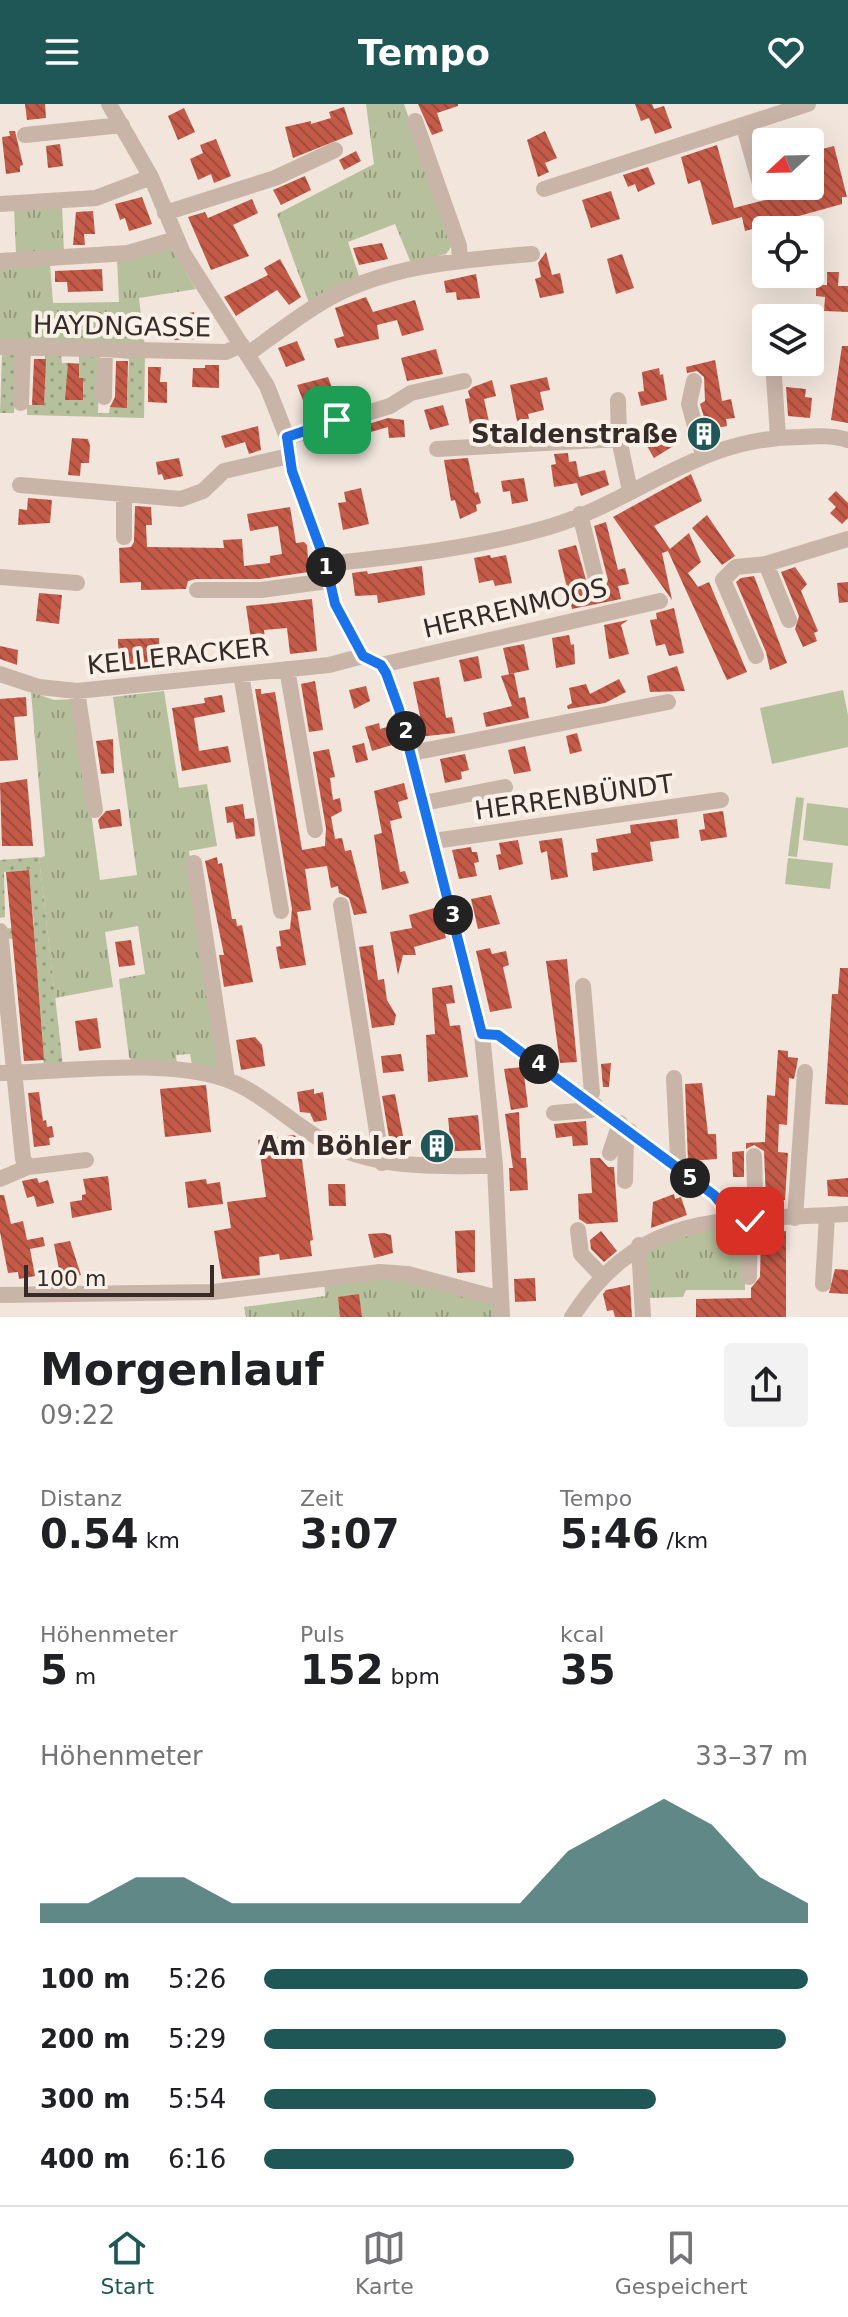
<!DOCTYPE html>
<html lang="de">
<head>
<meta charset="utf-8">
<style>
  :root { --surface:#fff; --page:#f2f2f2; --text:#202124; --muted:#757577; --line:#e0e0e0; --accent:#1e5755 }
  body { margin:0; font-family:"DejaVu Sans",sans-serif; background:var(--page); color:var(--text); height:100vh; display:flex; flex-direction:column; font-size:30px; white-space:nowrap }
  * { box-sizing:border-box; margin:0 }
  p { font-size:26px; color:var(--muted) }
  .icon { flex:none; width:44px; height:44px; fill:none; stroke:currentColor; stroke-width:2; stroke-linecap:round; stroke-linejoin:round }
  .map { position:relative; height:1213px; overflow:hidden }
  .side { display:flex; flex-direction:column; background:var(--surface); flex:1 }
  .side>* { flex:none }
  .needle { width:52px; rotate:248deg }
  .buttons { position:absolute; left:752px; top:24px; display:grid; gap:16px }
  .buttons a { display:grid; place-items:center; width:72px; height:72px; border-radius:8px; background:var(--surface); box-shadow:0 8px 32px #0002; font-size:40px }
  .scale { position:absolute; left:24px; bottom:20px; width:190px; box-sizing:border-box; padding-left:8px; border:4px solid #362b28; border-top:0; font-size:22px; line-height:28px; white-space:nowrap; color:#362b28; -webkit-text-stroke:6px #f9f0e8; paint-order:stroke }
  .pin { position:absolute; display:grid; place-items:center; width:68px; height:68px; color:#fff; margin:-34px; border-radius:16px; box-shadow:0 4px 12px #0006 }
  .km { position:absolute; width:40px; height:40px; margin:-20px; border-radius:50%; background:#222; color:#fff; font-size:22px; line-height:40px; text-align:center }
  .round { display:grid; place-items:center; flex:none; width:84px; height:84px; border-radius:8px; background:var(--page) }
  .summary { display:flex; align-items:center; justify-content:space-between; height:136px; padding:0 40px }
  h1 { font-size:44px; font-weight:600; line-height:60px }
  .stats { display:grid; grid-template-columns:repeat(3,1fr); gap:12px; height:136px; padding:8px 40px }
  .stats div { display:grid; align-content:center }
  .stats b { font-size:40px; font-weight:600 }
  .stats small { font-size:22px; font-weight:400 }
  .stats p { font-size:22px }
  .chart { height:224px; padding:16px 40px }
  .chart p { display:flex; justify-content:space-between }
  .chart svg { width:100%; height:144px; margin-top:8px; fill:var(--accent); opacity:.7 }
  ul { padding:0 40px; list-style:none; font-size:26px }
  li { display:grid; grid-template-columns:128px 96px 1fr; align-items:center; height:60px }
  li i { height:20px; border-radius:10px; background:var(--accent) }
  header { display:flex; justify-content:space-between; align-items:center; height:104px; padding:0 40px; background:var(--accent); color:#fff; font-size:36px; font-weight:600 }
  .tabs { display:flex; justify-content:space-around; align-items:center; height:112px; border-top:2px solid var(--line); background:var(--surface); font-size:22px; color:var(--muted) }
  .tabs a { display:grid; justify-items:center; gap:4px }
  .tabs .active { color:var(--accent) }
  .map>svg:first-child { display:block }
</style>
</head>
<body>
<header><svg class="icon" aria-label="menu" viewBox="0 0 24 24"><path d="M4 6h16M4 12h16M4 18h16"/></svg>Tempo<svg class="icon" aria-label="heart" viewBox="0 0 24 24"><path d="M12 20l-8-8c-3-5 5-10 8-4 3-6 11-1 8 4z"/></svg></header>
<div class="map">
<svg width="848" height="1213" viewBox="0 0 848 1213">
  <defs>
    <pattern id="grass-tufts" width="24" height="20" patternUnits="userSpaceOnUse" patternTransform="scale(2)"><rect width="24" height="20" fill="#b7c09c"/><path d="M3 7l-1-3M5 7V3M7 7l1-3M15 17l-1-3M17 17v-4M19 17l1-3" fill="none" stroke="#969c7f"/></pattern>
    <pattern id="garden-dots" width="8" height="8" patternUnits="userSpaceOnUse" patternTransform="scale(2)"><rect width="8" height="8" fill="#b7c09c"/><path d="M2 2h.1M6 6h.1" fill="none" stroke="#969c7f" stroke-width="1.8" stroke-linecap="round"/></pattern>
    <pattern id="building-back-hatch" width="6" height="6" patternUnits="userSpaceOnUse" patternTransform="scale(2)"><rect width="6" height="6" fill="#c45a48"/><path d="M-1 5l2 2M0 0l6 6M5-1l2 2" fill="none" stroke="#a04b3c"/></pattern>
  </defs>
  <rect width="100%" height="100%" fill="#f1e5dc"/>
  <path fill="url(#grass-tufts)" d="M366 0H404L450 132 451 143 446 150 411 159 395 120 348 138 360 175 309 199 277 110 374 60Z
    M62 101 64 148 16 149 14 104Z
    M171 143 196 185 139 194 145 243 0 239V162L50 160 53 199 119 198 117 154Z
    M164 587 179 684 207 680 217 742 189 747 221 968 192 961 190 950 176 951 177 961 134 960 129 953 119 875 145 870 138 822 105 828 113 883 55 894 39 754 45 752 31 588 54 596 76 595 100 776 137 771 113 593Z
    M745 1122V1186H686L683 1193 648 1194 644 1150 676 1130Z
    M360 1169 501 1195 502 1213H246L244 1203 325 1192 324 1172Z"/>
  <path fill="url(#garden-dots)" d="M18 248 14 309H0L2 251Z
    M61 248 62 259H79V251H100L98 309H109L110 303H127L129 255 111 253 145 251 144 314 27 311V301H44L45 252 29 251Z
    M39 753 63 962 44 963 39 901 19 903 18 892 37 890 32 834 5 835 4 825 34 821 28 766 4 768 5 813 0 814V756Z"/>
  <path fill="#b7c09c" d="M843 586 848 611V643L772 660 760 604Z
    M796 693 804 694 797 753 788 752Z
    M807 699 848 704V742L803 736Z
    M788 754 833 759 830 785 785 780Z"/>
  <path fill="url(#building-back-hatch)" d="M25 0H45L46 14 27 16Z
    M418 0H458V2L437 9 443 27 432 31Z
    M635 0H652L654 5 664 2 672 24 655 30 649 14 641 17Z
    M344 3 353 30 293 54 285 23 311 17V20L331 14 329 8Z
    M184 4 195 28 178 36 168 12Z
    M9 27H15L23 61 20 62V68L6 70 2 33 10 32Z
    M545 27 557 54 545 59 549 68 538 73 527 36Z
    M216 35 231 72 214 79 211 70 198 76 190 55 203 49 200 41Z
    M60 40 63 62 48 64 46 42Z
    M717 41 734 104 781 92 779 84 786 82H810V48L834 42 847 93H842V100L745 127 742 113 712 121 700 76 688 80 681 53Z
    M356 47 361 57 344 66 339 56Z
    M648 63 655 80 638 88 635 80 628 83 623 71Z
    M305 72 311 86 281 101 273 86Z
    M611 87 620 115 591 124 582 96Z
    M142 93 152 120 129 127 125 114 120 116 115 100Z
    M252 95 258 109 233 121 249 152 211 166 188 113 205 108 208 114Z
    M93 107 95 130H84L85 141H73L76 108Z
    M382 139 388 155 359 161 353 144Z
    M546 148 552 171 560 169 564 189 540 194 535 175 541 173 538 159Z
    M622 150 634 184 616 190 607 155Z
    M280 155 301 193 289 201 277 186 236 212 224 193 268 171 264 164Z
    M102 165 103 187 68 188 67 178H55V167Z
    M827 168H839L838 182H848V208L824 207 825 193 816 192V181H827Z
    M476 170 480 194 457 196 456 188 446 189 444 177Z
    M366 193 373 208 415 196 424 226 402 232 397 216 377 221 379 235 337 244 334 235 344 232 335 204Z
    M194 208 199 235 174 236 169 213Z
    M297 237 305 256 286 263 278 244Z
    M842 242H848V319L831 316Z
    M436 245 443 270 407 277 401 254Z
    M34 255H46L44 301H32Z
    M715 256 722 297 731 295 735 314 726 315 727 322 708 326 700 300 705 297 704 273 697 267 687 269 686 263Z
    M116 257H128L127 304 110 303 115 293Z
    M68 259 79 260V274H83V296H65Z
    M205 261H219V284L192 283 193 264H205Z
    M148 263H161L160 278H167V299L148 298Z
    M659 264 660 271 663 270 667 296 641 302 638 288 644 287 642 268Z
    M328 273 337 297 318 304 316 298 305 302 297 281Z
    M547 273 550 286 540 288 544 306 528 310 529 315 517 317 510 281Z
    M492 276 496 292 484 295 491 327 472 331 465 295 470 294 468 287 473 283Z
    M786 283 806 285 805 293 812 294 810 314 788 312Z
    M443 301 449 321 430 326 424 306Z
    M388 314 404 316 405 333 389 334 388 323 364 330 366 340 357 342 352 325Z
    M258 322 261 346 249 350 245 338 225 344 221 332Z
    M665 325 675 341 654 354 644 337Z
    M72 334 88 335 90 342 89 359H81L80 372 68 371Z
    M568 349 569 358 576 357 579 373 605 366 609 381 581 392 577 379 554 383 551 361 556 360 554 350Z
    M179 354 183 372 164 376 162 370 158 371 156 358Z
    M468 354 475 389 478 388 481 399 476 401 477 407 460 415 455 396 451 397 444 356Z
    M691 370 702 397 654 422 670 445 689 429 701 458 688 469 698 483 709 478 747 568 727 576 668 447 662 449 672 496 613 413Z
    M524 374 528 397 512 400 510 387 503 388 501 377Z
    M361 384 369 420 343 426 338 399 346 398 344 388Z
    M836 387 848 399V414L842 420 830 409 836 403 828 395Z
    M28 394 52 396 50 419 18 421 19 405 27 406Z
    M135 402 151 403 152 421H146L147 443 224 444 223 436 242 435 244 462 270 459V452L282 450 278 422 250 427 247 410 290 403 296 439 304 438 307 441 309 468 260 475H196L188 477 186 485 141 486V478L120 479 119 444 131 443 134 438Z
    M707 411 735 452 722 461 692 424Z
    M606 418 618 466 625 464 629 480 618 482 621 495 572 505 558 446 576 441 589 486 595 490 604 487 608 476 594 422Z
    M490 451 491 454 506 451 512 479 495 482 493 476 479 479 474 454Z
    M422 462 425 491 378 499 377 491 355 492 352 469 367 467 368 470Z
    M795 463 807 480 801 487 818 527 814 529 817 537 803 543 795 525 799 512 781 468Z
    M754 472 787 559 770 566 766 548 736 478 741 474Z
    M848 478V498L839 499 837 479Z
    M39 489 62 491 59 520 36 517Z
    M312 495 317 547 290 550 287 524 264 526 266 547 253 549 246 502Z
    M674 504 684 549 669 552 665 540 656 542 650 516 657 515 656 509Z
    M628 516 621 521 629 550 609 555 604 521Z
    M569 531 571 541 574 540 575 560 556 564 552 534Z
    M159 534 160 564 119 566 118 535Z
    M524 540 529 566 509 570 503 544Z
    M0 542 18 546 17 561 0 555Z
    M478 552 482 574 464 578 459 556Z
    M677 562 685 587 650 588 647 572Z
    M514 569 519 594 525 593 529 614 486 623 483 609 512 602 501 572Z
    M439 573 446 614 452 613 455 629 418 633 415 619 421 617 413 578Z
    M619 575 626 588 605 599 568 605 567 602 572 599 569 584 586 580 590 590Z
    M315 577 323 626 309 628 301 580Z
    M366 582 370 597 354 605 349 586Z
    M255 585H261V590L275 588 302 746 325 742 326 724 313 648 329 645 335 673 330 674 333 696 340 694 342 707 331 713 335 735 342 734 345 747 351 746 367 809 354 811 349 794 339 789 338 782 331 784 327 762 305 765 311 806 297 808 306 861 280 865 276 843 281 842 279 827 290 825 292 805Z
    M222 591 225 608 194 614 199 647 228 642 231 658 182 667 172 604 205 599 204 594Z
    M26 593 27 612 14 613 18 656 0 657V595Z
    M379 619 380 625 387 623 392 641 372 647 365 623Z
    M577 629 582 647 570 650 566 632Z
    M113 635 114 669 101 670 96 637Z
    M364 639 368 656 356 659 352 642Z
    M525 642 531 667 514 670 508 646Z
    M465 650 469 666 461 668 462 675 445 679 440 655Z
    M27 675 33 742H2L0 679Z
    M404 679 408 695 398 698 402 714 390 717 400 768 405 767 409 779 382 786 374 731 382 729 374 687Z
    M518 688V691L533 688 536 703 509 706 506 694Z
    M243 700 245 715 254 714 255 732 236 735 233 718 227 719 225 703Z
    M120 705 122 722 100 725 98 716 106 707Z
    M723 707 727 733 701 737 699 726 705 725 703 710Z
    M677 715 679 734 650 738 653 757 593 767 591 749 598 748 596 735 631 729 630 721Z
    M562 734 568 773 551 776 547 747 541 749 539 737Z
    M518 736 523 760 499 766 496 751 501 750 499 739Z
    M471 743 472 748H477L479 758 474 759 477 772 459 775 452 746Z
    M217 753 218 760 222 759 232 815H236L237 822 242 821 253 878 224 883 219 851H224L205 757Z
    M29 766 44 956 24 957 6 768Z
    M491 791 500 820 478 825 471 795Z
    M438 803 446 834 414 843 416 851H403L398 871 390 828 412 824 409 811Z
    M131 836 135 861 119 863 115 838Z
    M373 841 378 876 384 875 387 896 396 911 394 921 372 924 359 843Z
    M490 844 492 850 506 847 509 861 503 863 512 904 490 908 476 847Z
    M567 855 577 958 560 959 546 857Z
    M840 864H848V1001L825 1000 832 890H838Z
    M452 881 455 899 446 900 450 922 460 921 468 973 428 978 426 931 435 930 432 884Z
    M97 914 101 944 79 947 75 917Z
    M255 933 262 941 265 962 241 966 236 936Z
    M778 946 788 947V953L798 954 797 961 794 975 789 974 787 1021 779 1020 778 1048 788 1049 785 1096H766L764 1047 754 1041 746 1045V1039L765 1038 767 991 775 992Z
    M401 950 404 967 383 969 381 952Z
    M611 959 609 983H603L601 960Z
    M523 963 528 1003 511 1006 504 965Z
    M702 979 708 1030H716L717 1055 688 1057 685 980Z
    M206 981 211 1028 165 1033 160 985Z
    M314 985V990L323 988 327 1016 314 1018 310 1009 300 1008 297 988Z
    M39 988 43 1017 46 1016 47 1023 52 1022 54 1033 49 1034 50 1041 34 1043 28 989Z
    M395 990 405 1042 391 1045 382 992Z
    M519 1008 521 1054H526L528 1086 510 1087 509 1064H513L505 1010Z
    M478 1011 481 1046 434 1048 432 1036 450 1033 448 1014Z
    M586 1017 588 1041 573 1042 572 1032 556 1034 554 1020Z
    M294 1031 299 1034 313 1136 310 1137 312 1152 280 1156 279 1150 259 1153 260 1171 222 1175 214 1127 231 1124 227 1098 266 1093 258 1036Z
    M744 1047V1073H733L732 1048Z
    M590 1054H600L608 1063H614L618 1118 587 1120 579 1115 578 1090 592 1089Z
    M108 1072 112 1106 72 1114 70 1098 82 1096V1091L86 1090 83 1075Z
    M37 1074 39 1079 48 1076 54 1099 37 1103 34 1092 27 1094 22 1077Z
    M848 1074V1093L828 1092 827 1076Z
    M206 1075 207 1080 220 1078 223 1100 188 1104 185 1078Z
    M328 1080H345L346 1102H329Z
    M674 1090 675 1095 681 1093 687 1111 651 1124 653 1098Z
    M0 1091H4L11 1120 23 1117 27 1136 43 1133 45 1142 30 1145 35 1172 19 1175 18 1168 8 1169 0 1128Z
    M475 1126V1168L457 1169 455 1127Z
    M601 1127 617 1147 604 1158 591 1145 590 1136Z
    M786 1127V1213H696V1195L751 1194V1184L760 1173 761 1129Z
    M384 1129 391 1131 393 1149 374 1154 368 1130Z
    M70 1137 81 1171 61 1175 54 1140Z
    M835 1165 848 1166V1190L829 1189Z
    M535 1174 536 1197 515 1198 514 1175Z
    M630 1181 632 1213H615L613 1206 607 1207 603 1190 606 1186Z
    M359 1190 362 1213H340L338 1193Z"/>
  <g fill="none" stroke-linecap="round" stroke-linejoin="round">
    <path stroke="#c9b4a8" stroke-width="16" d="M109 0 151 73 183 149 267 282 287 333 292 367 326 460 335 500 363 552 381 561 386 569 399 605 482 930 495 1062 502 1213
      M415 17 459 142 460 156
      M744 23 761 83
      M25 31 122 21
      M544 85 808 0
      M0 100 96 94 151 73
      M165 109 275 74 335 46
      M0 157 128 149 176 135
      M810 219H814
      M0 243 226 248 242 241
      M248 250C273 232 297 213 324 197 386 161 462 156 532 150
      M773 258 778 333
      M694 277 689 300 703 351
      M104 293 105 245
      M618 296 619 335 630 387
      M21 299 23 244
      M287 333 390 302 411 289 464 277
      M437 345 619 335
      M20 381 181 395 203 387 224 367 289 352
      M124 390V433
      M580 410 597 479
      M326 460C400 452 477 444 549 423 639 396 698 333 800 333 816 332 832 331 848 336
      M766 460 789 516
      M0 473 77 479
      M197 486H261L328 477
      M756 552 723 476 736 463 766 460 848 435
      M381 561 660 497
      M287 565 315 726
      M0 570 39 583 77 587 329 561 363 552
      M241 570 281 807
      M77 587 95 706
      M412 649 668 598
      M424 699 505 683
      M434 737 721 696
      M194 759 227 975
      M341 801 382 1059
      M0 827 23 1055 28 1063 86 1056
      M583 882 592 989 587 994
      M482 930 498 931 714 1091 724 1103 727 1118
      M0 969C66 968 163 954 225 975 260 987 290 1018 322 1036 376 1066 436 1062 495 1062
      M554 1009 591 1006 595 1001
      M610 1049 620 1019
      M754 1052 756 1116
      M673 1060 678 1054 674 974
      M0 1075 28 1063
      M625 1077 626 1032 630 1027
      M795 1114 805 968
      M578 1126 581 1150 603 1173
      M639 1141 643 1213
      M749 1173 750 1117
      M823 1180 827 1112
      M0 1191 213 1188 380 1168 408 1170 501 1195
      M572 1213C644 1101 731 1118 848 1110"/>
  </g>
  <g fill="none" stroke-linecap="round" stroke-linejoin="round">
    <g stroke="#fff" stroke-width="16">
      <path id="route" d="M337 316 287 333 292 367 326 460 335 500 363 552 381 561 386 569 399 605 482 930 498 931 714 1091 724 1103 727 1118 750 1117"/>
    </g>
    <use href="#route" stroke="#1a73e8" stroke-width="10"/>
  </g>
  <defs>
    <g id="building-disc" transform="scale(1.8)"><circle r="9.5" fill="#1e5755" stroke="#f9f0e8"/><path d="M-4-6H4V6H1V3H-1V6H-4ZM-2.5-4.3h1.7v1.8h-1.7ZM.8-4.3h1.7v1.8H.8ZM-2.5-1h1.7V.8h-1.7ZM.8-1h1.7V.8H.8Z" fill="#fff"/></g>
  </defs>
  <g fill-rule="evenodd">
    <use href="#building-disc" x="704" y="330"/>
    <use href="#building-disc" x="437" y="1042"/>
  </g>
  <g text-anchor="middle" dominant-baseline="central" stroke-width="8" stroke-linejoin="round" paint-order="stroke">
    <g font-size="26" fill="#362b28" stroke="#f9f0e8">
      <text transform="translate(122 222) rotate(1)">HAYDNGASSE</text>
      <text transform="translate(515 504) rotate(-13)">HERRENMOOS</text>
      <text transform="translate(178 552) rotate(-6)">KELLERACKER</text>
      <text transform="translate(574 693) rotate(-8)">HERRENBÜNDT</text>
    </g>
    <g font-size="26" font-weight="bold" fill="#362b28" stroke="#f9f0e8" text-anchor="end">
      <text x="678" y="330">Staldenstraße</text>
      <text x="411" y="1042">Am Böhler</text>
    </g>
  </g>
</svg>
<div class="buttons">
<a><svg class="needle" viewBox="-14 -14 28 28"><path d="M0-13l5 13h-10z" fill="#e53935"/><path d="M0 13l5-13h-10z" fill="#757577"/></svg></a>
<a><svg class="icon" aria-label="locate" viewBox="0 0 24 24"><circle cx="12" cy="12" r="6"/><path d="M12 2v4M12 18v4M2 12h4M18 12h4"/></svg></a>
<a><svg class="icon" aria-label="layers" viewBox="0 0 24 24"><path d="M12 4l9 5-9 5-9-5zM3 14l9 5 9-5"/></svg></a>
</div>
<div class="scale">100 m</div>
<div class="pin" style="left:337px;top:316px;background:#1e9e55"><svg class="icon" aria-label="arrive" viewBox="0 0 24 24"><path d="M6 21V4h12l-3 4 3 4H6"/></svg></div>
<div class="pin" style="left:750px;top:1117px;background:#d93025"><svg class="icon" aria-label="check" viewBox="0 0 24 24"><path d="M5 12l5 5 9-10"/></svg></div>
<b class="km" style="left:326px;top:463px">1</b>
<b class="km" style="left:406px;top:627px">2</b>
<b class="km" style="left:453px;top:811px">3</b>
<b class="km" style="left:539px;top:960px">4</b>
<b class="km" style="left:690px;top:1074px">5</b>
</div>
<section class="side">
<div class="summary"><div><h1>Morgenlauf</h1><p>09:22</p></div><a class="round"><svg class="icon" aria-label="share" viewBox="0 0 24 24"><path d="M12 15V3M7 8l5-5 5 5M5 13v7h14v-7"/></svg></a></div>
<div class="stats">
<div><p>Distanz</p><b>0.54<small> km</small></b></div>
<div><p>Zeit</p><b>3:07</b></div>
<div><p>Tempo</p><b>5:46<small> /km</small></b></div>
</div>
<div class="stats">
<div><p>Höhenmeter</p><b>5<small> m</small></b></div>
<div><p>Puls</p><b>152<small> bpm</small></b></div>
<div><p>kcal</p><b>35</b></div>
</div>
<div class="chart"><p><span>Höhenmeter</span>33–37 m</p>
<svg viewBox="0 0 160 44" preserveAspectRatio="none"><path d="M0 44V38L10 38L20 30L30 30L40 38L50 38L60 38L70 38L80 38L90 38L100 38L110 22L120 14L130 6L140 14L150 30L160 38V44z"/></svg>
</div>
<ul>
<li><b>100 m</b>5:26<i style="width:100%"></i></li>
<li><b>200 m</b>5:29<i style="width:96%"></i></li>
<li><b>300 m</b>5:54<i style="width:72%"></i></li>
<li><b>400 m</b>6:16<i style="width:57%"></i></li>
</ul>
</section>
<nav class="tabs">
<a class="active"><svg class="icon" aria-label="home" viewBox="0 0 24 24"><path d="M3 11l9-7 9 7M6 9v11h12V9"/></svg>Start</a>
<a><svg class="icon" aria-label="map" viewBox="0 0 24 24"><path d="M3 6l6-2 6 2 6-2v14l-6 2-6-2-6 2zM9 4v14M15 6v14"/></svg>Karte</a>
<a><svg class="icon" aria-label="saved" viewBox="0 0 24 24"><path d="M7 4h10v16l-5-4-5 4z"/></svg>Gespeichert</a>
</nav>
</body>
</html>
